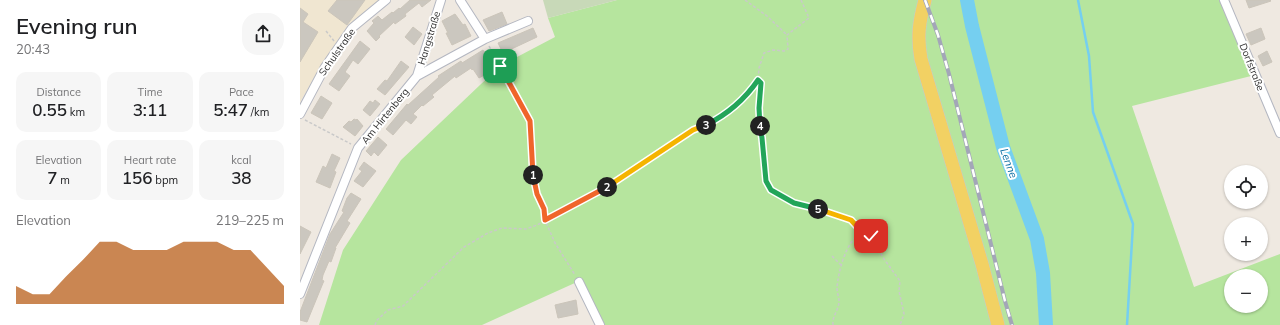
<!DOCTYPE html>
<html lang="en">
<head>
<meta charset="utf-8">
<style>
  :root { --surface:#fff; --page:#f6f6f6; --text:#202124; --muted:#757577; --accent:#b45309 }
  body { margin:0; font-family:Mulish,sans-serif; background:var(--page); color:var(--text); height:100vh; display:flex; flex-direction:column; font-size:15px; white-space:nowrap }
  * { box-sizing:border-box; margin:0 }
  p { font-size:13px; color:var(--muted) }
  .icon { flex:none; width:22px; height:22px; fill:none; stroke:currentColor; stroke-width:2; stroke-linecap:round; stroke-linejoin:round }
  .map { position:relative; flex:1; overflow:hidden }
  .drawer { display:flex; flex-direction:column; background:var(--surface); width:300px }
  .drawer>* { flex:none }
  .fabs { position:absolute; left:924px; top:165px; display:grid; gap:8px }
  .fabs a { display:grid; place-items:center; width:44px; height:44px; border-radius:50%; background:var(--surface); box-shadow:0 1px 3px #0004; font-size:20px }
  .pin { position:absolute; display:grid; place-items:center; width:34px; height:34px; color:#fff; margin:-17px; border-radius:8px; box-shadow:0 2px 6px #0006 }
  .km { position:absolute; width:20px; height:20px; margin:-10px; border-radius:50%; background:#222; color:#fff; font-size:11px; line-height:20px; text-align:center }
  .round { display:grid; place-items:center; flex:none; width:42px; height:42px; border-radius:16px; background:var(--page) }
  .overview { display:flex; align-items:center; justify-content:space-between; height:68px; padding:0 16px }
  h1 { font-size:22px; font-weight:600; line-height:30px }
  .stats { display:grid; grid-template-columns:repeat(3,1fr); gap:6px; height:68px; padding:4px 16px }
  .stats div { display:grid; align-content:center; border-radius:10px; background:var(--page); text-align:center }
  .stats b { font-size:17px; font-weight:600 }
  .stats small { font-size:11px; font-weight:400 }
  .stats p { font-size:11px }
  .chart { height:112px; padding:8px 16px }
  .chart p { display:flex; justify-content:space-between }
  .chart svg { width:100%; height:72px; margin-top:4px; fill:var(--accent); opacity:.7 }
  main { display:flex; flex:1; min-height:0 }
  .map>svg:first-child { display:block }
</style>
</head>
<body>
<main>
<section class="drawer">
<div class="overview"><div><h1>Evening run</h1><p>20:43</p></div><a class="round"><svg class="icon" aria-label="share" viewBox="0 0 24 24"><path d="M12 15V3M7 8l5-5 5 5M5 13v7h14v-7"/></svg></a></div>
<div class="stats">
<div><p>Distance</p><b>0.55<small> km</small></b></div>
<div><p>Time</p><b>3:11</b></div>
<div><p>Pace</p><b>5:47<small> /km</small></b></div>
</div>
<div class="stats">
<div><p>Elevation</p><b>7<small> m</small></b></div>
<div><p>Heart rate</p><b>156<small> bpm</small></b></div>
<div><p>kcal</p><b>38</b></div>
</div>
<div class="chart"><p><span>Elevation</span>219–225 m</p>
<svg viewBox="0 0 160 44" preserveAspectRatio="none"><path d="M0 44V33L10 38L20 38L30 27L40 17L50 6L60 6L70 11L80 11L90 11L100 6L110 6L120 6L130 11L140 11L150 22L160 33V44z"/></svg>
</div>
</section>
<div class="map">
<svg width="980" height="325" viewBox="0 0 980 325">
  <rect width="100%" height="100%" fill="#efe9e1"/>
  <path fill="#f0e6d1" d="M0 0H79L56 19 22 64 0 102Z"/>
  <path fill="#b6e59e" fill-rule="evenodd" d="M317 0H920L941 48 951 76 832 106 894 287 980 254V325H297L277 282 182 325H19L43 250 101 160 200 66 255 37 248 18ZM931 276H961V306H931Z"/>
  <path fill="#c8d9b8" d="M243 0H317L248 18Z"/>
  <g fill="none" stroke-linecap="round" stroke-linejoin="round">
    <path stroke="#75cff0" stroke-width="2.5" d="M778 0 789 56 793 112 833 224 827 325"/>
    <path stroke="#75cff0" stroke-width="14" d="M667 0 672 26 703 147 737 239 743 273 746 325"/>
  </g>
  <path fill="#cbc7bf" stroke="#cbc5ba" d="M37 0H65L47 25 28 11Z
    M110 0H131L122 7 119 3 105 14 106 16 95 24 94 22 79 36 80 37 76 41 67 31 74 23 72 21 78 16 82 20 92 12 93 13 99 8 100 9Z
    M946 0H970L971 1 949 8Z
    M0 8 8 14 3 22 18 32 0 62Z
    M202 12 207 24 189 31 183 20Z
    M155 14 163 25 165 24 171 36 152 45 146 33H148L142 21Z
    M113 27 122 34 114 45 105 37Z
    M233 28 237 37 203 53 198 43Z
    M961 28 965 39 951 45 946 34Z
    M60 41 70 49 58 64 53 60 45 72 50 76 39 91 29 84Z
    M183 50 188 59 182 64 188 73 179 78 173 69 172 70 171 68 156 78 155 76 132 95 134 97 123 106 122 105 113 114 117 117 111 124 106 120 93 135 86 129 107 104 108 105 139 77 138 76 161 61 162 63Z
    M967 51 972 62 963 66 958 56Z
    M101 61 109 67 85 95 77 89 85 80 87 81Z
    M21 96 32 103 22 119 11 113Z
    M75 100 80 104 70 116 63 110 70 101 73 103Z
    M54 119 56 120 57 119 63 126 55 136 43 127 49 121 51 122Z
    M78 137 87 145 78 156 74 152 71 156 66 151Z
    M32 154 40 158 34 171 36 172 30 188 16 182 23 166 26 168Z
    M64 162 76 171 63 187 54 181 62 171 59 169Z
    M51 193 61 199 47 221 50 223 35 248H36L31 262 29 261 23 275 22 280 24 281 23 283 7 322 0 320V312L30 234 44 212 42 211 47 198Z
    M0 226 11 232 0 254Z
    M276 300 278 314 258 318 255 305Z"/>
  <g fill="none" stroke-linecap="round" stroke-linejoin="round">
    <g stroke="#b4b7c1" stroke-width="10">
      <path id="minor" d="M160 0 185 39
        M924 0 980 133
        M117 76 141 0
        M0 114 25 67 52 28 86 0
        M279 282 300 325
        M0 294 58 148 117 76 185 39 228 21"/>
    </g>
    <g stroke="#c9c9c9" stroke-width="14">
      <path id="primary" d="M625 0C619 22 617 37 621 59L682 264 698 325"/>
    </g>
    <path stroke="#c9c9c9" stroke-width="1.5" stroke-dasharray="3 2" stroke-linecap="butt" d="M445 0 467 16 487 35
      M501 0 509 18 487 35 488 49 484 51 473 50 464 53 459 68 458 80 461 83V92L459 96V124L462 138 466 181 471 190 494 203 524 210 551 220 563 233 571 236 584 259 600 281 599 291 604 314 600 325
      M26 31 34 41
      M189 46 230 121 233 180 237 194 244 209 245 220 255 243 275 275
      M5 120 51 144
      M532 256 541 265
      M75 325 77 320 88 310 103 306 164 247 188 233 202 228 226 229 237 225 301 191 393 130 415 120 429 111 451 90 458 80
      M533 325C532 316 539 310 539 301 539 297 537 293 537 288 538 273 546 238 563 233"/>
    <use href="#minor" stroke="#fff" stroke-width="8"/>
    <use href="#primary" stroke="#f2d163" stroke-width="13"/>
    <g stroke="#a3a6b8" stroke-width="4">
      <path id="rail" d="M625 0 638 35 649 74 705 301 712 325"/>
    </g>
    <use href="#rail" stroke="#fff" stroke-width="2.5" stroke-dasharray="8" stroke-linecap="butt"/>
  </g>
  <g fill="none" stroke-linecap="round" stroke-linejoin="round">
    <g stroke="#fff" stroke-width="8">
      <path id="split-1" d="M200 66 230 121 233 175"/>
    </g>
    <g stroke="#fff" stroke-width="8">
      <path id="split-2" d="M233 175 237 194 244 209 245 220 307 187"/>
    </g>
    <g stroke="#fff" stroke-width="8">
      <path id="split-3" d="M307 187 393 130 406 125"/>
    </g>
    <g stroke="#fff" stroke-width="8">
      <path id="split-4" d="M406 125C426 115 445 99 458 80L461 83 459 108 460 126"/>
    </g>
    <g stroke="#fff" stroke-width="8">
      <path id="split-5" d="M460 126 462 138 466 181 471 190 494 203 518 209"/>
    </g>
    <g stroke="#fff" stroke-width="8">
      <path id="split-6" d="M518 209 551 220 563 233 571 236"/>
    </g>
    <use href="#split-1" stroke="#f0652b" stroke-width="5"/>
    <use href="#split-2" stroke="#f0652b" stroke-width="5"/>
    <use href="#split-3" stroke="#f5b400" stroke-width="5"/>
    <use href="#split-4" stroke="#22a559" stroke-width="5"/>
    <use href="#split-5" stroke="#22a559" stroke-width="5"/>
    <use href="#split-6" stroke="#f5b400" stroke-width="5"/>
  </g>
  <g text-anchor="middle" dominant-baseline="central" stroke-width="4" stroke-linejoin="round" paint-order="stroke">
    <g font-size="10" fill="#2e2e2e" stroke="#fff">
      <text transform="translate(129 38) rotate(-73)">Hangstraße</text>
      <text transform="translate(37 52) rotate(-55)">Schulstraße</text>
      <text transform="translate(952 67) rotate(68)">Dorfstraße</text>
      <text transform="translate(85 116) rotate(-51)">Am Hirtenberg</text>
    </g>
    <g font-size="11" font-style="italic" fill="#0d6fa3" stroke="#fff">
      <text transform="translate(709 163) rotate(70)">Lenne</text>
    </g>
  </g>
</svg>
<div class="fabs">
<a><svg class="icon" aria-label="locate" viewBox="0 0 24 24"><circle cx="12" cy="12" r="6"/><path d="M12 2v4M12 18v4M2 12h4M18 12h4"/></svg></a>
<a>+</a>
<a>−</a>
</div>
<div class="pin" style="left:200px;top:66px;background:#1e9e55"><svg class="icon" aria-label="arrive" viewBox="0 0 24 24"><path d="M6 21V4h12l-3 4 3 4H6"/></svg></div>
<div class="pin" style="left:571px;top:236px;background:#d93025"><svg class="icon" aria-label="check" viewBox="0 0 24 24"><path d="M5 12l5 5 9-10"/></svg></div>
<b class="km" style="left:233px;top:175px">1</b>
<b class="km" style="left:307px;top:187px">2</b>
<b class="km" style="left:406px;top:125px">3</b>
<b class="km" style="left:460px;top:126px">4</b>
<b class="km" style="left:518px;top:209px">5</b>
</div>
</main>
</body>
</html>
